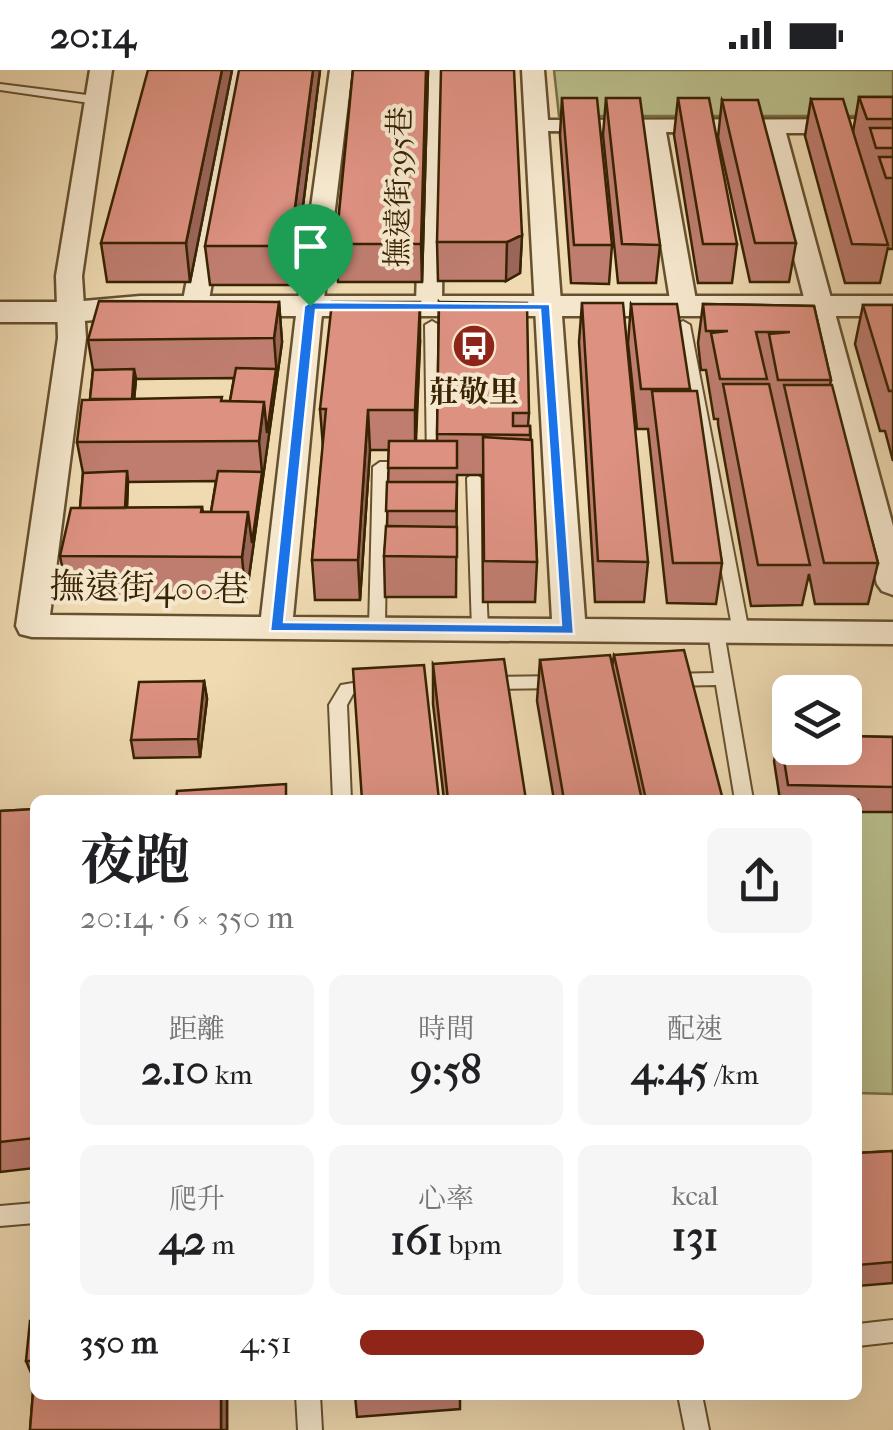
<!DOCTYPE html>
<html lang="zh-TW">
<head>
<meta charset="utf-8">
<style>
  :root { --surface:#fff; --page:#f6f6f6; --text:#202124; --muted:#757577; --accent:#8f2418 }
  body { margin:0; font-family:"IM FELL French Canon","Noto Serif TC",serif; background:var(--page); color:var(--text); height:100vh; display:flex; flex-direction:column; font-size:38px; white-space:nowrap }
  * { box-sizing:border-box; margin:0 }
  p { font-size:32px; color:var(--muted) }
  .icon { flex:none; width:55px; height:55px; fill:none; stroke:currentColor; stroke-width:2; stroke-linecap:round; stroke-linejoin:round }
  .map { position:relative; flex:1; overflow:hidden }
  .details { position:absolute; left:30px; top:725px; width:832px; height:605px; display:flex; flex-direction:column; background:var(--surface); border-radius:15px; box-shadow:0 10px 40px #0002 }
  .details>* { flex:none }
  .controls { position:absolute; left:772px; top:605px; display:grid; gap:20px }
  .controls a { display:grid; place-items:center; width:90px; height:90px; border-radius:15px; background:var(--surface); box-shadow:0 10px 40px #0002; font-size:50px }
  .pin { position:absolute; display:grid; place-items:center; width:85px; height:85px; color:#fff; margin:-102px -42px; border-radius:50% 50% 50% 0; rotate:-45deg; box-shadow:0 0 10px #0007 }
  .pin .icon { rotate:45deg }
  .round { display:grid; place-items:center; flex:none; width:105px; height:105px; border-radius:15px; background:var(--page) }
  .summary { display:flex; align-items:center; justify-content:space-between; height:170px; padding:0 50px }
  h1 { font-size:55px; font-weight:700; line-height:75px }
  .stats { display:grid; grid-template-columns:repeat(3,1fr); gap:15px; height:170px; padding:10px 50px }
  .stats div { display:grid; align-content:center; border-radius:15px; background:var(--page); text-align:center }
  .stats b { font-size:42px; font-weight:700 }
  .stats small { font-size:28px; font-weight:400 }
  .stats p { font-size:28px }
  ul { padding:0 50px; list-style:none; font-size:32px }
  li { display:grid; grid-template-columns:160px 120px 1fr; align-items:center; height:75px }
  li i { height:25px; border-radius:12px; background:var(--accent) }
  .status { display:flex; justify-content:space-between; align-items:center; height:70px; padding:0 50px; background:var(--surface); direction:ltr }
  .status svg { height:28px; fill:currentColor }
  .map>svg:first-child { display:block }
</style>
</head>
<body>
<div class="status"><b>20:14</b><svg viewBox="0 0 49 12"><path d="M0 12V9h3v3zM5 12V6h3v6zM10 12V3h3v9zM15 12V0h3v12zM26 1h20v11H26zM47 4h2v5h-2z"/></svg></div>
<div class="map">
<svg width="893" height="1360" viewBox="0 0 893 1360">
  <rect width="100%" height="100%" fill="#efdab2"/>
  <filter id="stains"><feTurbulence type="fractalNoise" baseFrequency=".002" numOctaves="4"/><feColorMatrix values="0 0 0 0 .2 0 0 0 0 .09 0 0 0 0 .02 0 0 0 .5 -.17"/></filter>
  <radialGradient id="worn" r=".72"><stop offset=".6" stop-color="#630" stop-opacity="0"/><stop offset="1" stop-color="#630" stop-opacity=".3"/></radialGradient>
  <path fill="#babf8c" stroke="#797147" stroke-width="2.5" d="M554 0H893V46H559Z
    M893 698V1024L859 1023 858 730Z"/>
  <g fill="none" stroke-linecap="round" stroke-linejoin="round">
    <g stroke="#66512e" stroke-width="4">
      <path id="service" d="M0 14 95 26 101 29 95 32H83L0 20Z
        M432 251 439 255 441 392 434 397 427 392 425 255Z
        M683 251 690 255 749 562 741 568 733 562 676 255Z
        M380 392H409L416 397 409 402H387L385 558 377 564 369 558 373 397Z
        M474 403 481 408 488 559 480 565 472 559 467 408Z
        M716 556 724 562 753 730H735L716 615 668 616 660 610 668 604 714 603 708 562Z
        M562 606 570 612 562 618 488 619 480 613 488 607Z
        M377 609 383 611 385 615 383 619 353 624 347 635 351 730H333L329 635 341 615Z
        M35 1133V1153L0 1156V1136Z
        M893 1250V1272L858 1276V1254Z
        M296 1325H320L322 1360H298Z
        M678 1325H702L709 1360H685Z"/>
    </g>
    <g stroke="#66512e" stroke-width="5">
      <path id="minor" d="M90 0H112L82 206 86 268 50 545 261 547 295 253 330 0H352L321 253 293 547 552 549 522 0H544L548 50 893 49V63H786L893 456V525L882 521 877 514 762 63 666 62 697 236 684 244 671 236 643 62 548 61 585 549 893 552V574L32 567 20 564 16 556 58 268 56 206Z
        M226 0H248L208 236 195 244 182 236Z
        M422 0H444L442 236 429 244 416 236Z"/>
    </g>
    <g stroke="#66512e" stroke-width="5">
      <path id="tertiary" d="M140 226H893V246H140L72 252H0V232H72Z"/>
    </g>
    <use href="#service" fill="#f5e7cd" fill-rule="evenodd"/>
    <use href="#minor" fill="#f5e7cd" fill-rule="evenodd"/>
    <use href="#tertiary" fill="#f5e7cd" fill-rule="evenodd"/>
  </g>
  <path fill="#be7d6f" stroke="#382302" stroke-width="2.5" fill-rule="evenodd" d="M232 0 190 212H107L101 173Z
    M320 0 293 215H210L205 176Z
    M353 0H428L422 212H338L336 174Z
    M859 27H893V179H888V177L880 213H845L805 66 811 29 853 62Z
    M562 28 612 175 609 214 571 213 560 65Z
    M606 28 660 175 656 213H618L603 65Z
    M678 28 737 174 732 213H698L674 65Z
    M722 30 796 173 789 212H750L718 67Z
    M522 165 520 203 506 211H438L437 172Z
    M279 232 282 272 246 528 68 526 60 486 80 438 83 403 77 372 90 329 93 300 88 270ZM234 308 230 331 134 329 136 309ZM216 411 211 442H203L202 437 127 438 128 412Z
    M439 232 529 343 528 356H530L537 492 535 532H483L482 405H457L456 527H385L384 486 387 456 389 380H370L360 530H315L312 490 323 377 320 339 420 272 416 371H437Z
    M582 233 648 492 644 532H595L579 272Z
    M631 234 690 319 722 493 716 534 667 533 648 359H637L628 273Z
    M703 234 814 236 831 310 830 315 878 493 868 534H815L809 504 802 535 751 536 718 354V349H714L706 300H701L698 273Z
    M863 235H893V391L885 361H880L855 274Z
    M614 585 723 730H554L537 631 540 590 612 597Z
    M433 594 526 730H444L433 634Z
    M204 611 207 629 200 687 134 688 131 670Z
    M780 665 893 667V742H858V730H780L774 691Z
    M35 739V1098L0 1102V741Z
    M893 1081V1213L858 1216V1083Z
    M35 1251V1325H227V1360H30L34 1310 26 1291Z
    M355 1325H460V1339L357 1347Z"/>
  <path fill="#9b665a" stroke="#382302" stroke-width="2.5" d="M222 0H232L190 212 186 173Z
    M313 0H320L293 215 290 176Z
    M426 0H428L422 212 421 174Z
    M522 165 520 203 506 211 507 172Z
    M279 232 282 272 277 308 274 268Z
    M420 232V272L415 380V340Z
    M134 299 136 308 131 367 130 358Z
    M276 299 277 308 246 528 242 487 248 442 262 402 259 371 264 332Z
    M368 340 370 380 360 530 358 490Z
    M127 401 128 410 125 477 123 468Z
    M204 611 207 629 200 687 198 669Z
    M221 1325H227V1360H221Z"/>
  <path fill="#dd9181" stroke="#382302" stroke-width="2.5" d="M148 0H222L186 173H101Z
    M239 0H313L290 176H205Z
    M353 0H426L421 174H336Z
    M441 0H514L522 165 507 172H437Z
    M859 27H893V49H867Z
    M562 28H597L612 175H574Z
    M606 28H640L660 175 622 174Z
    M678 28H709L737 174H703Z
    M811 29H843L888 175 852 174Z
    M722 30H758L796 173H755Z
    M870 58H893V78H876Z
    M879 87H893V108H886Z
    M99 231 279 232 274 268 88 270Z
    M332 232H420L415 340H368L358 490H312L326 339H320Z
    M439 232 527 233 529 343H513V356H530V365L437 364Z
    M582 233H623L648 492 598 491Z
    M631 234H677L690 319H641Z
    M703 234 814 236 831 310H778L769 264 790 262H756L767 309H720L711 263 728 261H706Z
    M863 235H893V321H889Z
    M236 298 276 299 267 363 264 332 230 331Z
    M134 299 132 329H90L93 300Z
    M723 314H769L810 495H758Z
    M784 315H832L878 493H824Z
    M652 321H697L722 493H673Z
    M222 327 221 331 264 332 259 371 77 372 82 330Z
    M483 367 532 370 537 492 484 491Z
    M389 371H457V398H388Z
    M127 401 125 438H80L83 403Z
    M218 401 262 402 252 473 248 442H211Z
    M387 412H457L456 441H386Z
    M202 437 201 442H248L242 487 60 486 71 438Z
    M386 456 457 457V487L384 486Z
    M684 580 723 730H646L614 585Z
    M610 585 642 730H564L540 590Z
    M504 589 526 730H448L433 594Z
    M424 595 439 730H362L353 599Z
    M204 611 198 669 131 670 139 612Z
    M780 665H790V678H845V666L893 667V717L788 715Z
    M286 714V730H176L177 721Z
    M35 739V1068L0 1072V741Z
    M893 1081V1192L858 1195V1083Z
    M30 1251H35V1291H26Z
    M35 1297V1325H221V1360H30Z"/>
  <path fill="#1a73e8" stroke="#fff" stroke-width="2.5" fill-rule="evenodd" d="M310 232 550 234 574 564 270 561 304 236ZM316 240H540L561 555 284 552Z"/>
  <defs>
    <g id="bus-disc" transform="scale(2.25)"><circle r="9.5" fill="#8f2418" stroke="#f5e7cd"/><path d="M-5-6H5V4H4V6H2V4H-2V6H-4V4H-5ZM-3.5-4V0h7V-4ZM-3.5 1.2v1.5H-2V1.2ZM2 1.2v1.5H3.5V1.2Z" fill="#fff"/></g>
  </defs>
  <g fill-rule="evenodd">
    <use href="#bus-disc" x="474" y="276"/>
  </g>
  <g text-anchor="middle" dominant-baseline="central" stroke-width="8" stroke-linejoin="round" paint-order="stroke">
    <g font-size="30" fill="#382302" stroke="#f5e7cd">
      <text transform="translate(399 117) rotate(-89)">撫遠街395巷</text>
    </g>
    <g font-size="30" font-weight="bold" fill="#382302" stroke="#f5e7cd">
      <text x="474" y="322">莊敬里</text>
    </g>
    <g font-size="35" fill="#382302" stroke="#f5e7cd">
      <text transform="translate(149 518) rotate(1)">撫遠街400巷</text>
    </g>
  </g>
  <rect width="100%" height="100%" filter="url(#stains)"/>
  <rect width="100%" height="100%" fill="url(#worn)"/>
</svg>
<div class="controls">
<a><svg class="icon" aria-label="layers" viewBox="0 0 24 24"><path d="M12 4l9 5-9 5-9-5zM3 14l9 5 9-5"/></svg></a>
</div>
<div class="pin" style="left:310px;top:236px;background:#1e9e55"><svg class="icon" aria-label="arrive" viewBox="0 0 24 24"><path d="M6 21V4h12l-3 4 3 4H6"/></svg></div>
<section class="details">
<div class="summary"><div><h1>夜跑</h1><p>20:14 · 6 × 350 m</p></div><a class="round"><svg class="icon" aria-label="share" viewBox="0 0 24 24"><path d="M12 15V3M7 8l5-5 5 5M5 13v7h14v-7"/></svg></a></div>
<div class="stats">
<div><p>距離</p><b>2.10<small> km</small></b></div>
<div><p>時間</p><b>9:58</b></div>
<div><p>配速</p><b>4:45<small> /km</small></b></div>
</div>
<div class="stats">
<div><p>爬升</p><b>42<small> m</small></b></div>
<div><p>心率</p><b>161<small> bpm</small></b></div>
<div><p>kcal</p><b>131</b></div>
</div>
<ul>
<li><b>350 m</b>4:51<i style="width:76%"></i></li>
</ul>
</section>
</div>
</body>
</html>
